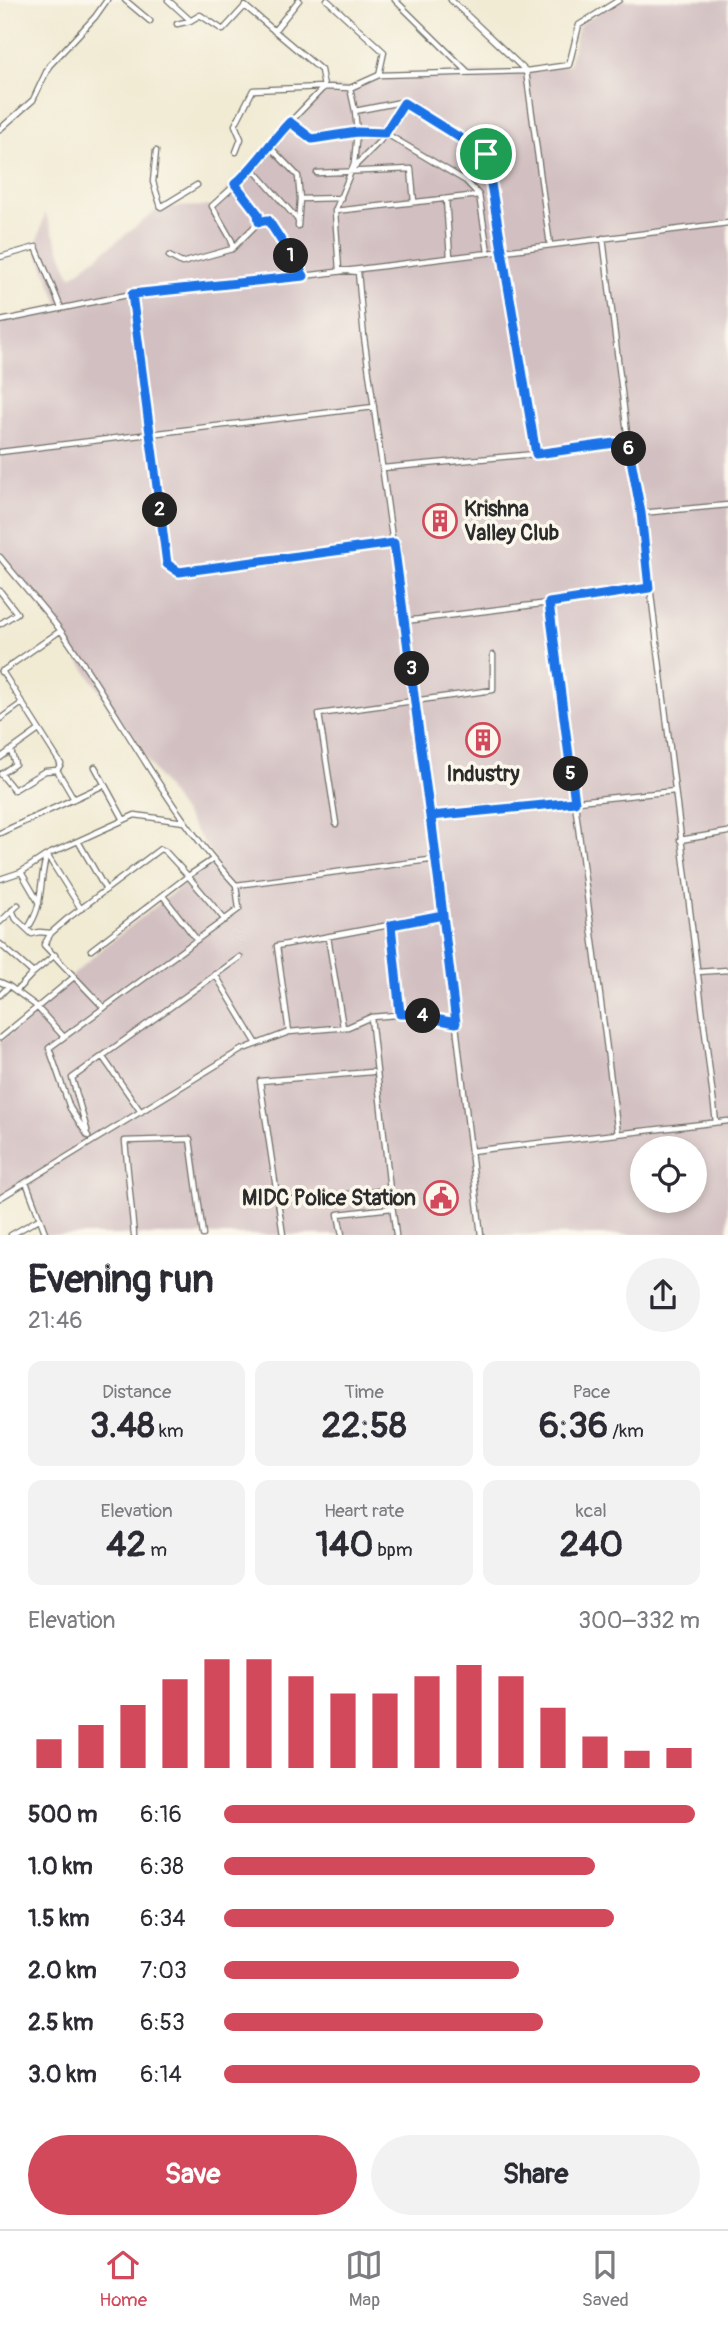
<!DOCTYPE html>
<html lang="en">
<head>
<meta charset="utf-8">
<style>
  :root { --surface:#fff; --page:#f2f2f3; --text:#2b2b33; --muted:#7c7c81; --line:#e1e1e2; --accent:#d1495b }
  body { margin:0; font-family:Pangolin,sans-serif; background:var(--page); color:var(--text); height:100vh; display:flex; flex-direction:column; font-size:26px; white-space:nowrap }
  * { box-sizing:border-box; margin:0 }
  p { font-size:23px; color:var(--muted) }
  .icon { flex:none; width:38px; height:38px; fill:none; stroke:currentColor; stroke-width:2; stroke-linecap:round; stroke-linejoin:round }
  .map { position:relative; height:1235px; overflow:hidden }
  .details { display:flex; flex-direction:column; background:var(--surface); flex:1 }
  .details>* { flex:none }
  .tools { position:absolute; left:630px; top:1136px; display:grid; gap:14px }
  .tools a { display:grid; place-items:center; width:77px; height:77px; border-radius:50%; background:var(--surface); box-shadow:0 4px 10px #0003; font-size:35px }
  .pin { position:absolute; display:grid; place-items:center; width:60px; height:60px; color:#fff; margin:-30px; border:4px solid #fff; border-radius:50%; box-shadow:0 2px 7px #0007 }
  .km { position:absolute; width:35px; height:35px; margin:-18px; border-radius:50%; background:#222; color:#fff; font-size:19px; line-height:35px; text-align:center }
  .round { display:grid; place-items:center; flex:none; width:74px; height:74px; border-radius:37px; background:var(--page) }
  .head { display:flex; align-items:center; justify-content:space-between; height:119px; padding:0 28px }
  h1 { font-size:38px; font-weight:700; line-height:52px }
  .figures { display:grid; grid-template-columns:repeat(3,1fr); gap:10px; height:119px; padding:7px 28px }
  .figures div { display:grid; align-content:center; border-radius:14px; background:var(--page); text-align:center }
  .figures b { font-size:35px; font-weight:700 }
  .figures small { font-size:19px; font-weight:400 }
  .figures p { font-size:19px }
  .chart { height:196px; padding:14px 28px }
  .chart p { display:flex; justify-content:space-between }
  .chart svg { width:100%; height:126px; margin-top:7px; stroke:var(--accent); stroke-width:6 }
  .action { display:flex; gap:14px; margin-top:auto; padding:14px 28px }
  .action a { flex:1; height:80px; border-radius:42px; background:var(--accent); color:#fff; font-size:28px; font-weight:700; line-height:80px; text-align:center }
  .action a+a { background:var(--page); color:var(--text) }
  ul { padding:0 28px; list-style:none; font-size:23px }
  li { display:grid; grid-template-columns:112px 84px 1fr; align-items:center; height:52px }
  li i { height:18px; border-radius:9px; background:var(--accent) }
  .tabs { display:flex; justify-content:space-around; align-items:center; height:98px; border-top:2px solid var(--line); background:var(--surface); font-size:19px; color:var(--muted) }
  .tabs a { display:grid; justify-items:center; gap:4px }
  .tabs .current { color:var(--accent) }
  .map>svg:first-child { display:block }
</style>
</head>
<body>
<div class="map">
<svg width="728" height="1235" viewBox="0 0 728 1235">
  <rect width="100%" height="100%" fill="#fbf7ec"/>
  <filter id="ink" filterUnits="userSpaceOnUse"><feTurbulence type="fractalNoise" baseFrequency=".0143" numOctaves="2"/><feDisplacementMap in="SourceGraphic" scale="14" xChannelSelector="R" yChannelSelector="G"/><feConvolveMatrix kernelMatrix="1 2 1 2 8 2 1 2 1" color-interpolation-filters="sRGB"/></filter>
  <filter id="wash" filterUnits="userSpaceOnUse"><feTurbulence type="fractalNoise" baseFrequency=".00686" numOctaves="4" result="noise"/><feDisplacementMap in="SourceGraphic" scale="28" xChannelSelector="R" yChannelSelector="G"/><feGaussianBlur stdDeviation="1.57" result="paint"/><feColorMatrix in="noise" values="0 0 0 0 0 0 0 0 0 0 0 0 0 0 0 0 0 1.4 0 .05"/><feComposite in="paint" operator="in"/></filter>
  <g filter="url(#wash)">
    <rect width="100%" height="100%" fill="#f1ebd4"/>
    <path fill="#d2bfc1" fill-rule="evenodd" d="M619 0H728V1235H45L24 1187 0 1200V1043L97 953 215 859 84 668 0 550V321L60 308 36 247 45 213 71 277 161 207 212 206 324 87 350 88 379 75 526 71 569 65 579 25ZM642 1148H695V1200H642Z"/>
  </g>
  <g filter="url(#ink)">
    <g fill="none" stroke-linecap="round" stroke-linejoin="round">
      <g stroke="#706e66" stroke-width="7">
        <path id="street" d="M125 0 150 21
          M168 0 190 20
          M327 0 384 52 379 75 350 88
          M395 0 468 72
          M451 0 526 71 550 245
          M177 24 190 21 200 15 223 30 245 6 321 70 324 87 350 88 355 111
          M274 31 299 0
          M379 75 526 71 569 65 579 25 619 0
          M290 122 312 139 357 132 354 164 335 211 339 270 358 272 364 337 431 816 481 1235
          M0 129 33 100 49 66 95 17 107 0
          M268 145 298 176 300 199 341 198
          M156 151 153 182 161 207 197 185
          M236 152 241 139 235 125 253 90 323 87
          M353 168 380 141 404 103
          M253 169 298 220
          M317 173 411 169 414 202
          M235 184 258 214 259 222 268 220 304 276
          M446 199 450 257
          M335 211 479 195
          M298 226 300 199
          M603 238 629 449
          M232 249 259 222
          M488 252 479 195 466 181 385 133 357 132 355 111 401 102 486 154 536 454 615 443 629 449 641 513 716 1122
          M169 256 182 263 232 249V241L212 206 253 169 268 145 324 87
          M0 257 36 247 61 308
          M132 294 167 564 179 572 394 543
          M0 321 132 294 304 276 728 223
          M0 452 374 407
          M383 468 535 454
          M641 513 728 505
          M0 557C20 582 42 606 61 631 121 715 166 810 236 885L437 859
          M0 591 17 613 0 624
          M549 603 649 588
          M405 621 549 603 618 1134
          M1 672 60 631
          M0 719 22 703
          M0 758 39 730
          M95 767 124 820
          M57 770 74 799
          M1 774 14 790 45 771 57 770 61 764 2 671
          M1 774 15 764 11 751
          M431 816 675 791
          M336 824 319 714 493 690V655
          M0 833 104 785
          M680 840 728 832
          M78 841 106 890
          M212 860 188 876 225 920
          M21 872 39 903
          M0 879 21 872 47 855 135 815 184 822
          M163 896 197 940
          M12 910 16 919 32 934 39 932 51 933
          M0 922 18 905
          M391 925 400 1014
          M27 929C45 905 38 881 47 855L81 909
          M328 937 343 1027
          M0 944 33 973 16 991
          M91 950 188 876 165 851 160 849 67 919 51 933 44 945 104 1008
          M697 972 728 970
          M33 973 55 955
          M215 974 257 1044
          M0 982 9 986
          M0 995 9 986 35 1005 64 1037
          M371 1017 348 1027 289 1032 277 946 443 915
          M0 1038 74 977
          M102 1056 141 1112
          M87 1130 72 1078 240 957
          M88 1136 70 1108 49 1048 239 909 236 885
          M471 1151 728 1121
          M26 1182 46 1235
          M390 1190 371 1017 409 1014 456 1023
          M0 1198 241 1050 289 1032
          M277 1201 390 1190 396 1235
          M11 1235 39 1219
          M134 1235 125 1141 190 1139 203 1235
          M283 1235 260 1081 372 1072
          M342 1235 338 1214 392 1208"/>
      </g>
      <use href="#street" stroke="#fff" stroke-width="4.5"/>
    </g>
  </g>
  <g fill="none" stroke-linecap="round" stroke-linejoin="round" filter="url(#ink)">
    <g stroke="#fff" stroke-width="14">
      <path id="route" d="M486 154 404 103 385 133 357 132 312 139 290 122C270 142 256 166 235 184L258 214 259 222 268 220 304 276 132 294 167 564 179 572 394 543 443 915 391 925 400 1014H409L456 1023 431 816 575 802 549 603 649 588 641 513 629 449 615 443 536 454 486 154"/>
    </g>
    <use href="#route" stroke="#1a73e8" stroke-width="9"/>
  </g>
  <defs>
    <g id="building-ring" transform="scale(1.75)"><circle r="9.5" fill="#fbf7ec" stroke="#d1495b" stroke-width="1.5"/><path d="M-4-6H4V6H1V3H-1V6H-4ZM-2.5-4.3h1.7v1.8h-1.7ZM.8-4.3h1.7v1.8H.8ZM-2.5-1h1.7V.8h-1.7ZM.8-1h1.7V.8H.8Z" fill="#d1495b"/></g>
    <g id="civic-ring" transform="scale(1.75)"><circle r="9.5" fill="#fbf7ec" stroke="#d1495b" stroke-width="1.5"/><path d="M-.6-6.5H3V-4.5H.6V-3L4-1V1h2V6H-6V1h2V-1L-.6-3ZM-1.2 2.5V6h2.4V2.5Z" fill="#d1495b"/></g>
  </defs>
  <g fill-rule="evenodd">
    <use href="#building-ring" x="440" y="521"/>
    <use href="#building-ring" x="483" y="740"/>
    <use href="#civic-ring" x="441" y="1198"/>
  </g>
  <g text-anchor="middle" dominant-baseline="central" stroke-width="7" stroke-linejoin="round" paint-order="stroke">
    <g font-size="21" font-weight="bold" fill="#2b2b2b" stroke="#fbf7ec" text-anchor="start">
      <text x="464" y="509">Krishna<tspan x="464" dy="24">Valley Club</tspan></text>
      <text x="483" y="774" text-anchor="middle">Industry</text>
      <text x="416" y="1198" text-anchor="end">MIDC Police Station</text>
    </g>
  </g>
</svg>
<div class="tools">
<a><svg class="icon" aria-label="locate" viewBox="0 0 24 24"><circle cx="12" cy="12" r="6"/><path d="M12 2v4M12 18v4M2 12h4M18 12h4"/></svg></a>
</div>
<div class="pin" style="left:486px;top:154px;background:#1e9e55"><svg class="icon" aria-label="arrive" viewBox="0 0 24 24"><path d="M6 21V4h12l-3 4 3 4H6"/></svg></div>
<b class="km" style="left:291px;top:256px">1</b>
<b class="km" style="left:160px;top:510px">2</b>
<b class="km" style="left:412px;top:669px">3</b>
<b class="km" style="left:423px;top:1016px">4</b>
<b class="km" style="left:571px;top:774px">5</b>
<b class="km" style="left:629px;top:449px">6</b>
</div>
<section class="details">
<div class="head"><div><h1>Evening run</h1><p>21:46</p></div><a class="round"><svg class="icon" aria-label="share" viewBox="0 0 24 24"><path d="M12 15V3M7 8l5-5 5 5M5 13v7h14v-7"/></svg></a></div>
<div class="figures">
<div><p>Distance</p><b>3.48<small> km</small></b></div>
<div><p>Time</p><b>22:58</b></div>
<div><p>Pace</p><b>6:36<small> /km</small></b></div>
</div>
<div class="figures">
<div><p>Elevation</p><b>42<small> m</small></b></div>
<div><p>Heart rate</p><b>140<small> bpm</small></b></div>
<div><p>kcal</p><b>240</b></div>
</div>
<div class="chart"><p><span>Elevation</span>300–332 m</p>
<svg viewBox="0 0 160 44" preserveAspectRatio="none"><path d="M5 44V34M15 44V29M25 44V22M35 44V13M45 44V6M55 44V6M65 44V12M75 44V18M85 44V18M95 44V12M105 44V8M115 44V12M125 44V23M135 44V33M145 44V38M155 44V37"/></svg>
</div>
<ul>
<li><b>500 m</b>6:16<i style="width:99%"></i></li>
<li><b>1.0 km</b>6:38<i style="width:78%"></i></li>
<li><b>1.5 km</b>6:34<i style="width:82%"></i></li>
<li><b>2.0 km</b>7:03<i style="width:62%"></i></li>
<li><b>2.5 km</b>6:53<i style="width:67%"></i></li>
<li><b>3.0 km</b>6:14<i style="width:100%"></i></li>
</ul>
<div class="action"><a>Save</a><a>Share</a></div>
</section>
<nav class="tabs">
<a class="current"><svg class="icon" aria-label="home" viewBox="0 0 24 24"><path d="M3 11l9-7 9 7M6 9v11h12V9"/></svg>Home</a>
<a><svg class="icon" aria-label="map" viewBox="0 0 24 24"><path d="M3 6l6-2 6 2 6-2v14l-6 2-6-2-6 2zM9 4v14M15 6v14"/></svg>Map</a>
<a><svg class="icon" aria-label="saved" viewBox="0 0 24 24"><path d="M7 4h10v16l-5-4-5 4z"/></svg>Saved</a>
</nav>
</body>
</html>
